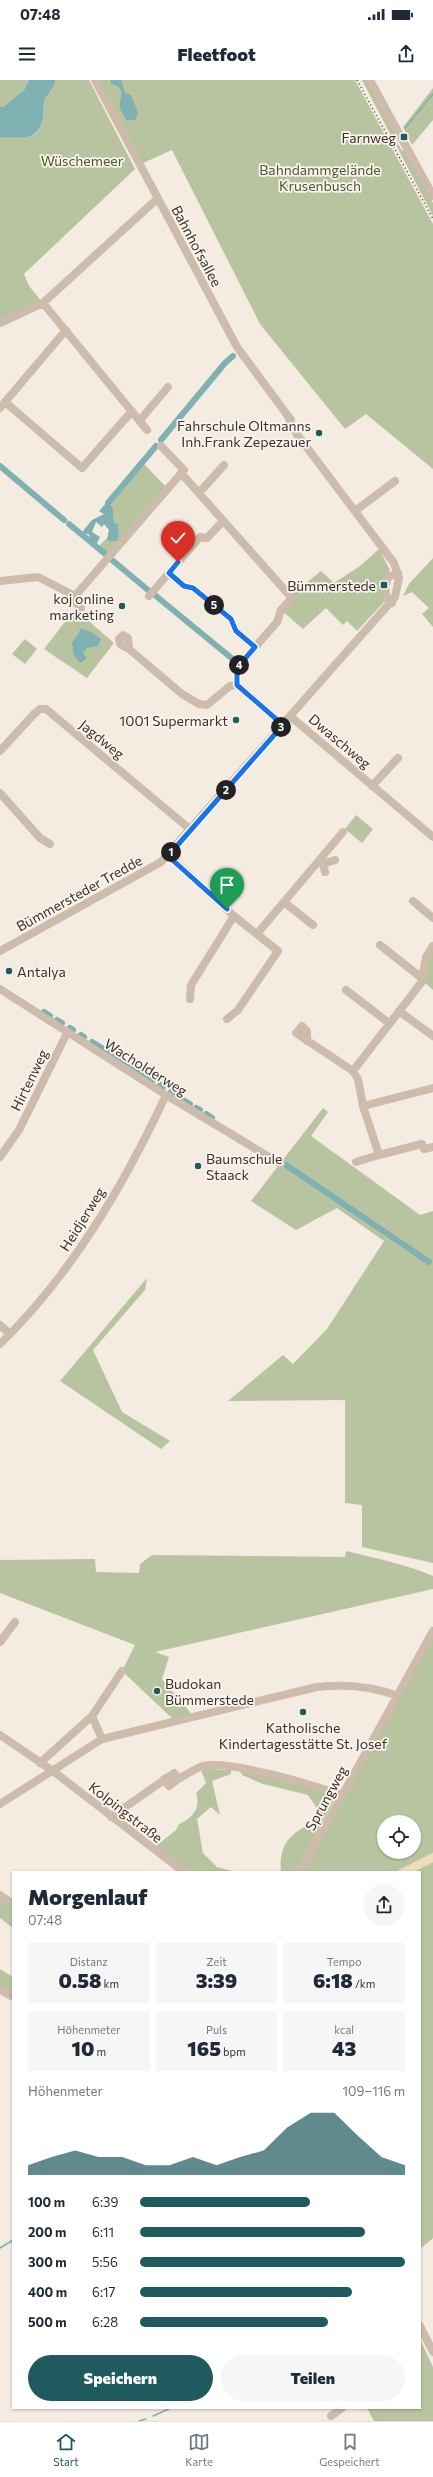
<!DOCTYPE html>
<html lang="de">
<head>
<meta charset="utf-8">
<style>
  :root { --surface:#fff; --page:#f6f6f7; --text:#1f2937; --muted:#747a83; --line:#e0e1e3; --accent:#1f5a5e }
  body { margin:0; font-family:Commissioner,sans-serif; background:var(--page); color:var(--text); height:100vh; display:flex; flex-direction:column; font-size:15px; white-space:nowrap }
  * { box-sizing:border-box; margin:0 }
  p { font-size:13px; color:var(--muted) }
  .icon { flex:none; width:22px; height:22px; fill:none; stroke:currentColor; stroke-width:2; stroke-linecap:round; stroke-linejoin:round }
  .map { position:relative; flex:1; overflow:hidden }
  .side { position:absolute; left:12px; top:1791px; width:409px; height:538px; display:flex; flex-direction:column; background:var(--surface); border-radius:0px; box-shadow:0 1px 3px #0004 }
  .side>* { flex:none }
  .tools { position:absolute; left:377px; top:1735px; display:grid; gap:8px }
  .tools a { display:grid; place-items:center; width:44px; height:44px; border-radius:50%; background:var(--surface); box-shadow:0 1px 3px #0004; font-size:20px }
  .pin { position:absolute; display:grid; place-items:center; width:34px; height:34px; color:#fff; margin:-41px -17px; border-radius:50% 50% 50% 0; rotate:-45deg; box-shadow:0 0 4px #0007 }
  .pin .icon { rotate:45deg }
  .km { position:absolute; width:20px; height:20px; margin:-10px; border-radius:50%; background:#222; color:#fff; font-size:11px; line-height:20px; text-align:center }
  .round { display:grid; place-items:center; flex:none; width:42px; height:42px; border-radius:21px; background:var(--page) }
  .headline { display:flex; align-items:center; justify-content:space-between; height:68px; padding:0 16px }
  h1 { font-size:22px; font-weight:800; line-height:30px }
  .stats { display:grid; grid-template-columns:repeat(3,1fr); gap:6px; height:68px; padding:4px 16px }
  .stats div { display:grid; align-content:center; border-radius:0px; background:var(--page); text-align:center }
  .stats b { font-size:20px; font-weight:800 }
  .stats small { font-size:11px; font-weight:400 }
  .stats p { font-size:11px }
  .chart { height:112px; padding:8px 16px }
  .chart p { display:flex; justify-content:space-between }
  .chart svg { width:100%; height:72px; margin-top:4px; fill:var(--accent); opacity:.7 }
  .action { display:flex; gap:8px; margin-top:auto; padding:8px 16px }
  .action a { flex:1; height:46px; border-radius:24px; background:var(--accent); color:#fff; font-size:16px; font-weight:800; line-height:46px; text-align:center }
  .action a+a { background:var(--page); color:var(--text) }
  ul { padding:0 16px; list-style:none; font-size:13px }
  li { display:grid; grid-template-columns:64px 48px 1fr; align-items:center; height:30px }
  li i { height:10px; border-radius:5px; background:var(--accent) }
  .status { display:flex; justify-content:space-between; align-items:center; height:28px; padding:0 20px; background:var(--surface); direction:ltr }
  .status svg { height:11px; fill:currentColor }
  header { display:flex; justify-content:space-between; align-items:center; height:52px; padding:0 16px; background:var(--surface); font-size:18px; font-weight:800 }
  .tabs { display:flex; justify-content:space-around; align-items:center; height:56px; border-top:1px solid var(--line); background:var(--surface); font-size:11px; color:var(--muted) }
  .tabs a { display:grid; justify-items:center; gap:2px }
  .tabs .on { color:var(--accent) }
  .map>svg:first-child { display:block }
</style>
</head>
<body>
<div class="status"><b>07:48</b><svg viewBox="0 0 49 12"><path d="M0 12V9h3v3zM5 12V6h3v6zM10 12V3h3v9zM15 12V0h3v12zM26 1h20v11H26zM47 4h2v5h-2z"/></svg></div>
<header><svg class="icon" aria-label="menu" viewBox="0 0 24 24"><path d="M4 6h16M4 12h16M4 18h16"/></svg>Fleetfoot<svg class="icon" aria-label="share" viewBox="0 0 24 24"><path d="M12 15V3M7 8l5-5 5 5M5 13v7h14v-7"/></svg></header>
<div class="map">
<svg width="433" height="2341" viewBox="0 0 433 2341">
  <rect width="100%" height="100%" fill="#f4ebe1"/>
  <path fill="#b8c4a0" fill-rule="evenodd" d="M0 0H29L24 10 3 27H0Z
    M55 0H89L135 89 24 194 29 206 43 223 0 243V57C19 56 37 65 43 38 44 33 43 27 44 22 46 14 56 8 55 0Z
    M99 0H355L433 144V389L366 334 345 349 260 244 172 70 141 84Z
    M362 0H367L397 56 395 58 402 71 404 70 433 123V136Z
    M433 8V40L412 65 403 47Z
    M143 383 168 409 104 477 97 468 107 458 119 457 118 445 114 443 113 429 109 420Z
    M379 469 390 490 383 507 384 522 357 551 347 541 343 545 326 528 303 549 281 530 290 516 321 491 334 503 360 486Z
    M433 478V547L422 534 429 528 412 512 403 516 409 504Z
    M75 529 114 563 87 598 44 569Z
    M25 559 37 569 25 584 12 574Z
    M356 735 373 749 362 763 345 749Z
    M433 872V910L425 903 429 878Z
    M323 1028 328 1032 311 1056 420 1135 433 1131V1483L362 1467V1425L345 1423V1320L228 1321 283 1275 293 1284 327 1249 384 1161 337 1128 296 1150 251 1121Z
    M147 1198 145 1210 93 1270 122 1332 170 1361 161 1369 60 1301Z
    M346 1471C375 1478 405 1484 433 1496V1509L155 1572 169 1577 162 1599 194 1637 175 1641 122 1591 135 1565 0 1513V1480L95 1479 96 1492 139 1493 140 1484 152 1475 345 1477Z
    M433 1557V1773L395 1792H303ZM384 1742H414V1772H384Z
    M208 1689 231 1690V1694L212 1701 220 1735 211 1727 197 1739 203 1773 217 1787 236 1792H192L179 1786 156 1766 176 1750 179 1744C193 1738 201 1728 196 1713L206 1703 201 1690Z
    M240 1691 251 1692 337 1715 296 1792H281C279 1764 289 1755 313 1742L317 1728 308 1715 263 1704 242 1695Z
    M433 1782V2158L420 2169V1792H413Z
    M0 1818 13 1827V1848L0 1838Z
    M0 1889 13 1897V1913L0 1906Z
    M420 2259 433 2287V2341H374L367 2328H420Z"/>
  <path fill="#efdcb8" d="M433 1773V1782L413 1792H395Z"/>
  <path fill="#7fb0b2" d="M29 0H55C56 8 46 14 44 22 43 27 44 33 43 38 37 64 19 57 0 57V27H3L24 10Z
    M111 0H121L125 13 131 15 138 33 135 40H126C125 36 121 32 120 28 118 18 129 8 111 4Z
    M109 420 113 429 114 443 118 444 119 457 116 461H109L107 459 109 450 104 444 102 447 96 442 92 452 100 457 97 463H94L90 461 89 454H84L83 451 92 440 104 434 99 431Z
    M79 548 91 552 101 559 98 566 87 568 83 573 87 578 80 583 74 576 72 563 80 551Z"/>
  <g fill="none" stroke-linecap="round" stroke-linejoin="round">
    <path stroke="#7fb0b2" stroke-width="1.5" d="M405 48 433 14
      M0 2168 13 2160
      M153 2336 171 2328
      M139 2341 146 2339"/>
    <path stroke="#7fb0b2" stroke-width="6" d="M161 360 225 283 233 276
      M0 386 64 440
      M108 428V423L156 366
      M69 444 104 473
      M112 480 148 510
      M156 516 235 581
      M44 932 50 936
      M57 940 62 943
      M70 948 73 950
      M81 955 84 957
      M92 962 153 1000
      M160 1005 163 1007
      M171 1012 177 1016
      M183 1020 190 1024
      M196 1028 200 1030
      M206 1034 212 1038
      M286 1085 429 1182"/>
    <path stroke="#cdbbac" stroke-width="8" d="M95 0 237 267 291 340
      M370 0 433 116
      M43 223 147 350
      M0 243 43 223 157 119
      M5 322 82 388 132 331
      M0 328 66 250
      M140 340 168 307
      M181 393 290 516 291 519 281 530 277 542 237 588V605
      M199 413 224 385
      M355 431 395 401
      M169 493 200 457 207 458 223 441
      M0 501 38 497 75 516 76 523 81 528
      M75 516 184 390 161 366
      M149 516 169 493 184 506 193 508 231 539 236 551 255 567
      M392 523 387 519 385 507 388 497 398 493
      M129 569 128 558 123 555 119 559 120 564 129 569 182 614 199 624 207 625 230 606 237 605 283 645
      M290 636 433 757
      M0 671 34 634 40 629H46L191 750
      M372 706 398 678
      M0 713 40 758 50 764
      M168 775 234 836 278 871 238 930 227 939
      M319 781 323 784 325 792
      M323 784 335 780
      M413 821 433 838
      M284 822 313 845
      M257 854 343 752
      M380 865 423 899
      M0 871 161 782 395 517 399 498 394 483 296 353 288 337
      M0 909 166 1015 281 1084
      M346 910 389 943
      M190 919 191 905 234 836
      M399 931 433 956
      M307 961V951L302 946 296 953 353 991 421 903 426 877 433 866
      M353 991 358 999 363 1026 379 1075 422 1064 424 1069 433 1067
      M363 1026 433 1008
      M0 1077 19 1050 67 953
      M356 1082 379 1075
      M0 1245 10 1254
      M0 1264C72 1194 124 1105 166 1015
      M0 1562 15 1542
      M92 1636 122 1591
      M0 1655 53 1691 184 1792
      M40 1683 92 1636 102 1659
      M178 1699C186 1695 194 1689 203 1686 230 1680 313 1705 341 1715
      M0 1724 102 1659 317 1607C345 1604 372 1606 398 1616
      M111 1737 174 1693 178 1699 169 1706 164 1699
      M300 1792 433 1551
      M0 1815 13 1824
      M0 1910 13 1917
      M420 2246 433 2272
      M331 2336 342 2328"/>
    <path stroke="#3b302b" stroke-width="1.5" stroke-dasharray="1 3" stroke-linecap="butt" d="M357 0 433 139"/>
  </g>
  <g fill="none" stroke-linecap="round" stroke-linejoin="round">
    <g stroke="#fff" stroke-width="8">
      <path id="route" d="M178 482 169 493 184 506 193 508 231 539 236 551 255 567 237 588V605L283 645 168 776 227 829"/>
    </g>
    <use href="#route" stroke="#1a73e8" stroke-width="5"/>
  </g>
  <g fill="#1f5a5e" stroke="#fbf5ee" stroke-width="1.5">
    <rect x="400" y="53" width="8" height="8" rx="2"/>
    <circle cx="319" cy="353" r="4"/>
    <rect x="380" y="501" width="8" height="8" rx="2"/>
    <circle cx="122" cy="526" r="4"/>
    <circle cx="236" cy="640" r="4"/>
    <circle cx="9" cy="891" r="4"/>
    <circle cx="198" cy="1086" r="4"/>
    <circle cx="157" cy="1611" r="4"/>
    <circle cx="303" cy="1632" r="4"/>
  </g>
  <g text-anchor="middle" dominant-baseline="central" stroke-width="3.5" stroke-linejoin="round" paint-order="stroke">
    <g font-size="14" fill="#3b302b" stroke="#fbf5ee" text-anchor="end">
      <text x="396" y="57">Farnweg</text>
      <text x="311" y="345">Fahrschule Oltmanns<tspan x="311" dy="16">Inh.Frank Zepezauer</tspan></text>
      <text x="376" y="505">Bümmerstede</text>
      <text x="114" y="518">koj online<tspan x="114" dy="16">marketing</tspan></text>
      <text x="228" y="640">1001 Supermarkt</text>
      <text x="17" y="891" text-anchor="start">Antalya</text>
      <text x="206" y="1078" text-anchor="start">Baumschule<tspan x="206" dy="16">Staack</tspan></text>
      <text x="165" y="1603" text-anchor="start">Budokan<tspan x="165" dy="16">Bümmerstede</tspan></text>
      <text x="303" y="1647" text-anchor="middle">Katholische<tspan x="303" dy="16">Kindertagesstätte St. Josef</tspan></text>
    </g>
    <g font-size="14" fill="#4a5a2e" stroke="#fbf5ee">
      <text x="82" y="80">Wüschemeer</text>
      <text x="320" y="89">Bahndammgelände<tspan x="320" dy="16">Krusenbusch</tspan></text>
    </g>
    <g font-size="14" fill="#3b302b" stroke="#fbf5ee">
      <text transform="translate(197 166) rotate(62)">Bahnhofsallee</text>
      <text transform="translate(102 659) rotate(39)">Jagdweg</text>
      <text transform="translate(340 661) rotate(40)">Dwaschweg</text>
      <text transform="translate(79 813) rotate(-29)">Bümmersteder Tredde</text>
      <text transform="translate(146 987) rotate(32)">Wacholderweg</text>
      <text transform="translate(29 1000) rotate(-64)">Hirtenweg</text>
      <text transform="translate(82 1139) rotate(-58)">Heidjerweg</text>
      <text transform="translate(326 1718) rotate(-61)">Sprungweg</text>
      <text transform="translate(126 1732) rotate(38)">Kolpingstraße</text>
    </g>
  </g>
</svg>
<div class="tools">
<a><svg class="icon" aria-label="locate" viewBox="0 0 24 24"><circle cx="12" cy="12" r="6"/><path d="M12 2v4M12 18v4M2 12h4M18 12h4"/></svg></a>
</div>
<div class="pin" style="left:227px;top:829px;background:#1e9e55"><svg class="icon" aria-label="arrive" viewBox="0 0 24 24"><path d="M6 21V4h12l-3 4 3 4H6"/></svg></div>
<div class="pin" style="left:178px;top:482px;background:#d93025"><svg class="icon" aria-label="check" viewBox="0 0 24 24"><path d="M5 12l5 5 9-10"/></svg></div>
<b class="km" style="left:171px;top:772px">1</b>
<b class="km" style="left:226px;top:710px">2</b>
<b class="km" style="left:281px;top:647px">3</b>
<b class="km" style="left:239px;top:585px">4</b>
<b class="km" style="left:214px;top:525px">5</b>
<section class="side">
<div class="headline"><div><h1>Morgenlauf</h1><p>07:48</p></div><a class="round"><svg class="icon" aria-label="share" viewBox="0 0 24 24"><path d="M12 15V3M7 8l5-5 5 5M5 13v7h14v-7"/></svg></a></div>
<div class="stats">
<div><p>Distanz</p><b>0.58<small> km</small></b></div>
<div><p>Zeit</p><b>3:39</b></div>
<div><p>Tempo</p><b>6:18<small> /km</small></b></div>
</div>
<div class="stats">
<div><p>Höhenmeter</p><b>10<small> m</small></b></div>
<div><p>Puls</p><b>165<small> bpm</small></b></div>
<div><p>kcal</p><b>43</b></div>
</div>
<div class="chart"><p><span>Höhenmeter</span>109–116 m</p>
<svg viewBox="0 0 160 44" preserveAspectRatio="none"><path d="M0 44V38L10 33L20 29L30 33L40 33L50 38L60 38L70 33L80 38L90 33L100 29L110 15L120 6L130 6L140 20L150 33L160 38V44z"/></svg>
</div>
<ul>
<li><b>100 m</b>6:39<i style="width:64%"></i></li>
<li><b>200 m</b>6:11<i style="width:85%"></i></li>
<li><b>300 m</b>5:56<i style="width:100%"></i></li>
<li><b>400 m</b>6:17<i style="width:80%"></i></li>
<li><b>500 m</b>6:28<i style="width:71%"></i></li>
</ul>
<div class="action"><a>Speichern</a><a>Teilen</a></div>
</section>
</div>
<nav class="tabs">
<a class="on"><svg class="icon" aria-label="home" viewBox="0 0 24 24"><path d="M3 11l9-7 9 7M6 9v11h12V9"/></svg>Start</a>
<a><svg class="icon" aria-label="map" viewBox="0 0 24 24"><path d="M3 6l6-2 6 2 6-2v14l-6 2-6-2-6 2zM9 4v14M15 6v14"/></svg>Karte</a>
<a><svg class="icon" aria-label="saved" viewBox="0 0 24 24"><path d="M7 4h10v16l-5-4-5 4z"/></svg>Gespeichert</a>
</nav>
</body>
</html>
